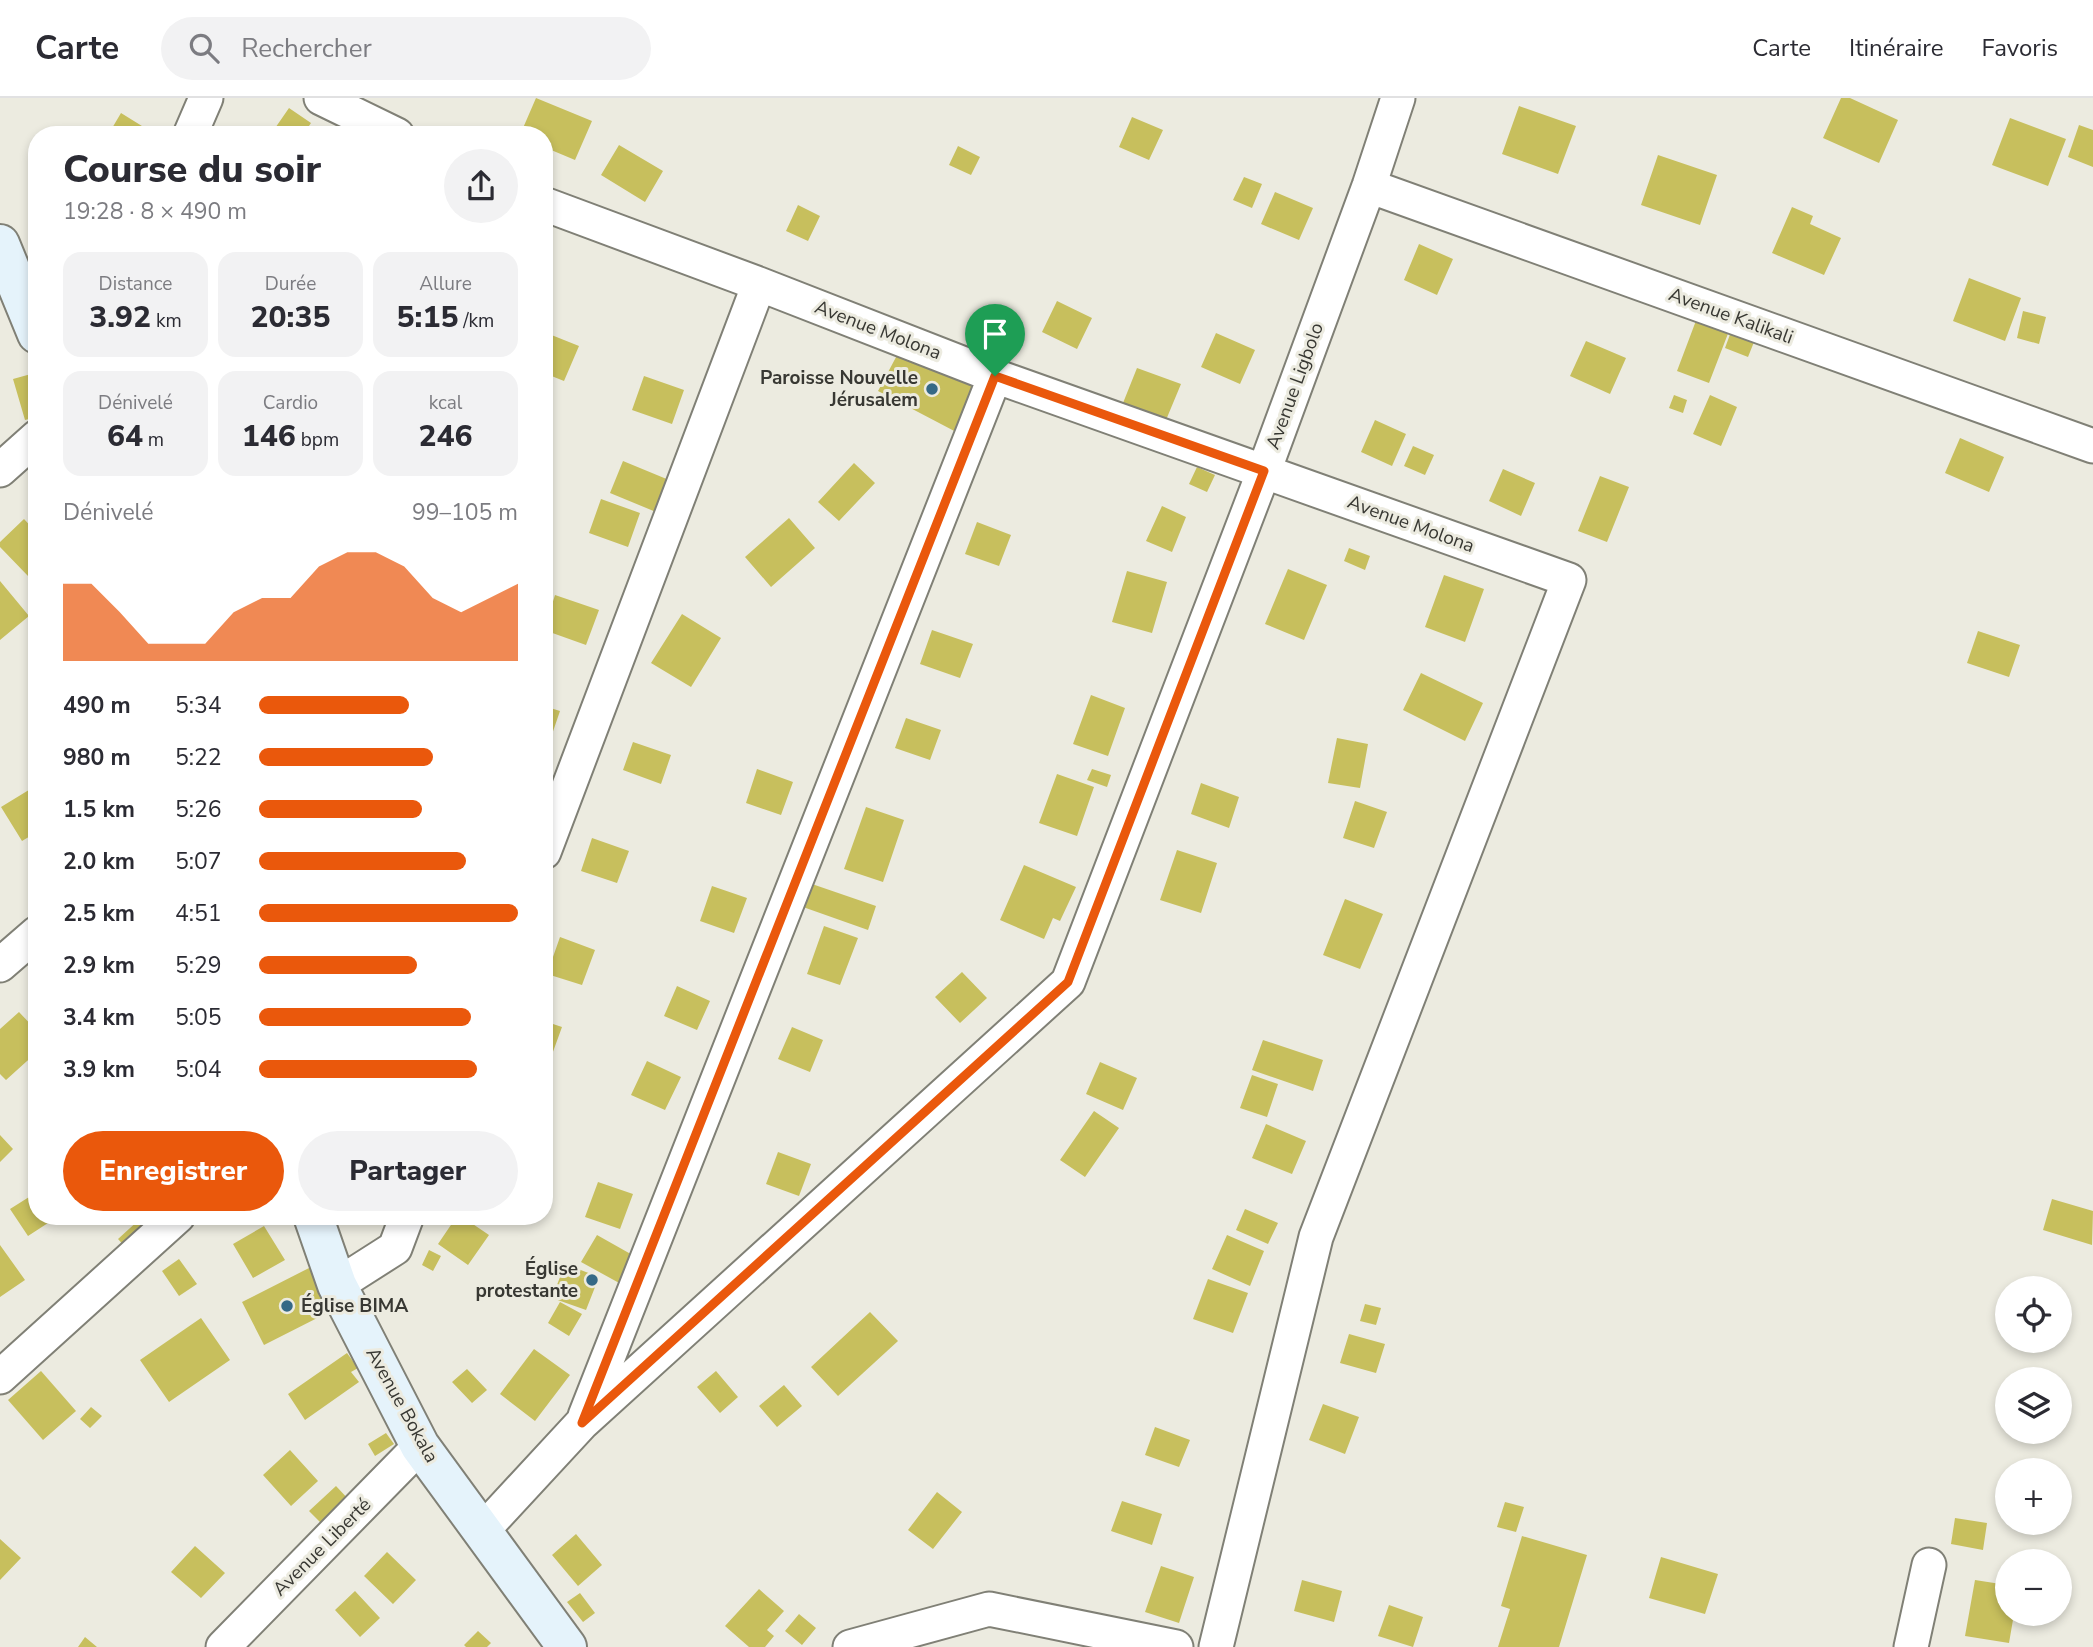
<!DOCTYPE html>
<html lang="fr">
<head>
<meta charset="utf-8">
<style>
  :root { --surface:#fff; --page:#f2f2f3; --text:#2b2b33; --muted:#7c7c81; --line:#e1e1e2; --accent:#ea580c }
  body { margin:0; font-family:"Nunito Sans",sans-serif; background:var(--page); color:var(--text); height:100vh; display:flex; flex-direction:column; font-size:26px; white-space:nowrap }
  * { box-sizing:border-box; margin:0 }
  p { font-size:23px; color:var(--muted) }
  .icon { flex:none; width:38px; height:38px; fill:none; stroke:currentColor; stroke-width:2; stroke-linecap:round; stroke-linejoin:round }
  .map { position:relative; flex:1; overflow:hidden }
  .drawer { position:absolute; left:28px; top:28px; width:525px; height:1099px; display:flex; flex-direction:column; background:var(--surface); border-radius:28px; box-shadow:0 4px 10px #0003 }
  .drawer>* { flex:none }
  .buttons { position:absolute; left:1995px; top:1178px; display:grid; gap:14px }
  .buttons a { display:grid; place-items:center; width:77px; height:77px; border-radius:50%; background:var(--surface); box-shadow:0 4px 10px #0003; font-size:35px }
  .pin { position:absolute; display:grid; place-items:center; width:60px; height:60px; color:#fff; margin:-72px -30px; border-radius:50% 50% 50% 0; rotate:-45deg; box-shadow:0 0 7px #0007 }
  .pin .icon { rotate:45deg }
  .round { display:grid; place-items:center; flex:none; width:74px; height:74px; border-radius:37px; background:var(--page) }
  .headline { display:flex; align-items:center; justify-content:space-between; height:119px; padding:0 35px }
  h1 { font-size:38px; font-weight:800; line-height:52px }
  .figures { display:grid; grid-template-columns:repeat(3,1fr); gap:10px; height:119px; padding:7px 35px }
  .figures div { display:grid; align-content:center; border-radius:18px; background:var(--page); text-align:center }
  .figures b { font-size:30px; font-weight:800 }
  .figures small { font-size:19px; font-weight:400 }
  .figures p { font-size:19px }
  .chart { height:196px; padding:14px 35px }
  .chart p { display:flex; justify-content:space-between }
  .chart svg { width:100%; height:126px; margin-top:7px; fill:var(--accent); opacity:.7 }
  .button { display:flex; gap:14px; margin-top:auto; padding:14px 35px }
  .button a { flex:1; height:80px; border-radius:42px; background:var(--accent); color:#fff; font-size:28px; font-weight:800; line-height:80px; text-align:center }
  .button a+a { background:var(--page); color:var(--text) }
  ul { padding:0 35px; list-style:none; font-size:23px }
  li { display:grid; grid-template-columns:112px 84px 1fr; align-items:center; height:52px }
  li i { height:18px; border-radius:9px; background:var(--accent) }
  header { display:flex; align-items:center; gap:42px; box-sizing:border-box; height:98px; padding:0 35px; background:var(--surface); border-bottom:2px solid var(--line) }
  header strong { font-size:33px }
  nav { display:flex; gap:38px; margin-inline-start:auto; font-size:24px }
  .search { width:490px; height:63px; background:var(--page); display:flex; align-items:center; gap:18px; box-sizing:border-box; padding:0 24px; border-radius:38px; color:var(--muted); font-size:26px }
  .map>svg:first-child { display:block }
</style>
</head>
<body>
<header>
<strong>Carte</strong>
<div class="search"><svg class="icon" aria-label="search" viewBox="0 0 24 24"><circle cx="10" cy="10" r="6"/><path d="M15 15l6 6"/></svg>Rechercher</div>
<nav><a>Carte</a><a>Itinéraire</a><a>Favoris</a></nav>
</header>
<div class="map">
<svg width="2093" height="1549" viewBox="0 0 2093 1549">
  <rect width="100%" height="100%" fill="#ecebe0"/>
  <path fill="#c7bf5d" d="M536 0 592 23 575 62 544 49V37H520Z
    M1841 0H1850L1898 22 1879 65 1823 40Z
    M1519 8 1576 28 1558 76 1502 56Z
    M289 10 311 25 303 37 271 36Z
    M121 15 150 33 148 37H108Z
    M1132 19 1163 32 1149 62 1119 49Z
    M2010 20 2066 41 2048 88 1992 67Z
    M2079 27 2093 32V69L2068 59Z
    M619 47 663 73 645 104 601 77Z
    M958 48 980 59 971 77 949 67Z
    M1658 57 1717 77 1700 127 1641 107Z
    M1244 79 1262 86 1252 110 1233 102Z
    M1275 94 1313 110 1299 142 1261 126Z
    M798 107 820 118 808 143 786 133Z
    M1792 109 1813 118 1810 126 1841 140 1824 177 1772 155Z
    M1419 146 1453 161 1437 197 1404 182Z
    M1969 180 2021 200 2005 243 1953 223Z
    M1057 203 1092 220 1077 251 1042 234Z
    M2023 213 2046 219 2039 246 2017 240Z
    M1697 220 1729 233 1709 285 1677 273Z
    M1732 231 1756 239 1748 259 1725 250Z
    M544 234 579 248 564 283 544 275Z
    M1216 235 1255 252 1240 286 1201 269Z
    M1586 243 1626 260 1610 296 1570 278Z
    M903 246 986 288 960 336 878 293Z
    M1137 270 1181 286 1166 322 1123 305Z
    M31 276 37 296V319L25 322 13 281Z
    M644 278 684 292 672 326 632 312Z
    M1674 297 1687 302 1683 315 1669 310Z
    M1710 297 1737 309 1721 348 1693 336Z
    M1375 322 1406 336 1392 368 1361 354Z
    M1960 340 2004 359 1989 394 1945 375Z
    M1413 348 1434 357 1425 377 1404 368Z
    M623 363 669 382 656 414 610 395Z
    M854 365 875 385 839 423 818 404Z
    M1197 369 1215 377 1207 394 1189 386Z
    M1503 371 1535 385 1521 418 1489 403Z
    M1600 378 1629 389 1607 444 1578 433Z
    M601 401 640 415 628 449 589 435Z
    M1162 408 1186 419 1172 454 1146 443Z
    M789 420 815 450 771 489 745 459Z
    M24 421 37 435V469L28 478 0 449V444Z
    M977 424 1011 437 999 468 965 456Z
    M1349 450 1370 458 1365 472 1344 463Z
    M1288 471 1327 487 1304 542 1265 526Z
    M1127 473 1167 484 1152 535 1112 524Z
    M1444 477 1484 491 1465 544 1425 529Z
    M0 483 29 518 0 542Z
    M555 497 599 512 586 547 544 532Z
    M682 516 721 540 691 589 651 565Z
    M932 532 973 546 960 580 920 566Z
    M1978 533 2020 547 2009 579 1967 565Z
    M1421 575 1483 605 1465 643 1403 612Z
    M1091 597 1125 610 1108 658 1073 646Z
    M544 608 560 613 548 648 544 646Z
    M906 620 941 632 930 662 895 650Z
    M1337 640 1368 646 1360 690 1328 685Z
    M633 644 671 657 661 686 623 672Z
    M757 671 793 684 781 717 746 705Z
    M1092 671 1111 677 1107 689 1087 682Z
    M1057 676 1094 689 1077 738 1039 725Z
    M1201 685 1239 699 1229 730 1191 716Z
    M37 687V734L22 743 1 709Z
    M1355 703 1387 714 1374 750 1343 740Z
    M866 709 904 722 883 784 844 771Z
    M592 740 629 753 617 785 581 773Z
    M1177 752 1217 765 1201 815 1160 802Z
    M1024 767 1076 789 1060 823 1053 820 1044 841 1000 822Z
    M812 786 876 808 868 832 803 809Z
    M712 788 747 800 734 835 700 823Z
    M1345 801 1383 816 1360 871 1323 857Z
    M824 828 858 840 840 887 807 876Z
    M560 839 595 852 582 887 547 876Z
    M962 874 987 900 960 925 935 899Z
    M677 888 710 903 697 932 664 918Z
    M19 914 37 933V954L6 982 0 976V931Z
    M544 923 562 929 550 962 544 960Z
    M792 929 823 942 810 974 778 961Z
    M1263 942 1323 962 1313 993 1252 972Z
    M647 963 681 979 665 1012 631 997Z
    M1100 964 1137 980 1123 1012 1086 996Z
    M1252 977 1278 986 1267 1019 1240 1010Z
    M1094 1013 1119 1030 1085 1079 1060 1062Z
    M1266 1026 1306 1043 1292 1076 1252 1060Z
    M0 1037 13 1051 0 1064Z
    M778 1054 811 1066 799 1098 766 1086Z
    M598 1084 633 1096 620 1131 585 1119Z
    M37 1094V1118H44L48 1125 28 1138 10 1111Z
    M2052 1101 2093 1113 2092 1147 2043 1132Z
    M1245 1111 1278 1125 1268 1146 1236 1132Z
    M457 1118H461L489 1137 468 1167 438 1146Z
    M141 1120 153 1132 129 1153 118 1141Z
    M264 1128 285 1162 253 1180 233 1146Z
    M597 1137 636 1159 621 1186 581 1164Z
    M1227 1137 1264 1153 1250 1188 1212 1171Z
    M0 1147 25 1182 0 1199Z
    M429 1152 441 1158 433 1173 422 1167Z
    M179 1161 197 1186 179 1198 162 1173Z
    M565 1166 599 1179 586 1212 552 1200Z
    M311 1169 333 1212 264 1247 242 1204Z
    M1208 1181 1248 1195 1233 1235 1193 1221Z
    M560 1204 582 1216 569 1238 548 1225Z
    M1365 1206 1381 1210 1376 1227 1360 1223Z
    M870 1214 898 1243 838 1298 811 1269Z
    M201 1220 230 1262 169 1304 140 1262Z
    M1349 1236 1385 1246 1376 1275 1340 1265Z
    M534 1251 570 1277 535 1323 500 1296Z
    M347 1255 358 1270 351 1274 359 1284 305 1322 288 1296Z
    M467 1271 487 1292 472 1305 452 1284Z
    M41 1273 76 1313 43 1342 8 1302Z
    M716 1273 738 1299 720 1315 697 1289Z
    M784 1287 802 1308 777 1329 759 1308Z
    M1323 1306 1359 1319 1345 1356 1309 1342Z
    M91 1309 102 1318 90 1330 80 1321Z
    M1155 1329 1190 1342 1179 1369 1145 1357Z
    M386 1335 394 1346 375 1358 368 1346Z
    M290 1352 318 1383 291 1408 263 1377Z
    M336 1388 351 1404 325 1429 309 1413Z
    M937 1394 962 1414 933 1451 908 1432Z
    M1122 1403 1162 1416 1152 1447 1111 1433Z
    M1505 1404 1524 1409 1516 1434 1497 1429Z
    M1955 1420 1987 1425 1983 1452 1951 1446Z
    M576 1436 602 1467 578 1488 552 1457Z
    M1522 1438 1587 1457 1559 1549H1498L1510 1511 1501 1508Z
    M0 1441 21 1460 0 1482Z
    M195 1448 225 1475 201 1500 171 1474Z
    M387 1454 416 1482 393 1506 364 1478Z
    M1661 1459 1718 1476 1705 1516 1649 1500Z
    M1161 1468 1194 1479 1179 1525 1145 1514Z
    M1302 1482 1342 1493 1334 1524 1294 1513Z
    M1975 1482 2007 1487V1516H2014L2009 1545 1965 1538Z
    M759 1491 784 1513 767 1532 774 1538 765 1549H749L725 1528Z
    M355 1493 380 1520 360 1539 335 1512Z
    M580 1495 595 1515 583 1524 567 1504Z
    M1389 1507 1423 1519 1413 1549 1378 1538Z
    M799 1516 816 1530 802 1547 785 1533Z
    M478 1533 491 1545 487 1549H466L464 1547Z
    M85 1539 97 1549H78Z"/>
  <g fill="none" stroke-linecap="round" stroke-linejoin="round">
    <g stroke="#808076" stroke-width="37">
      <path id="street" d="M321 0 397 37
        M190 37 206 0
        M1369 88 2093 348
        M544 106 759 186 995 278 1569 482 1316 1139 1216 1549
        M0 372 37 339
        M544 754 759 186
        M0 867 37 835
        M337 1187 395 1150 407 1118
        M0 1279 178 1118
        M585 1318 995 278
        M483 1432 582 1325 1068 884 1264 373 1369 88 1398 0
        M223 1549 420 1348
        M850 1549 989 1511 1176 1549
        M1911 1549 1929 1467"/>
    </g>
    <g stroke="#808076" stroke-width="42">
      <path id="secondary" d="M0 146 37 236
        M313 1118 337 1187 420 1348 567 1549"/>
    </g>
    <use href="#street" stroke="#fff" stroke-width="33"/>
    <use href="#secondary" stroke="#e5f3fb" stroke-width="38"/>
  </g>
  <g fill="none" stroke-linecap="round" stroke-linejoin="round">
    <g stroke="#fff" stroke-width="14">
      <path id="route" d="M995 278 1264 373 1068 884 582 1325Z"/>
    </g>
    <use href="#route" stroke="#ea580c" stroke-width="9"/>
  </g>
  <g fill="#356986" stroke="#ecebe0" stroke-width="2.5">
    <circle cx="932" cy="291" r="7"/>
    <circle cx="592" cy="1182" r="7"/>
    <circle cx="287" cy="1208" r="7"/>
  </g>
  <g text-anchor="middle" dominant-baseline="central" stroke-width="6" stroke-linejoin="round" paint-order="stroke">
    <g font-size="19" fill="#383833" stroke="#ecebe0">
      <text transform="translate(1731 218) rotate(20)">Avenue Kalikali</text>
      <text transform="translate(878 232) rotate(21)">Avenue Molona</text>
      <text transform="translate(1295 288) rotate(-70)">Avenue Ligbolo</text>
      <text transform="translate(1411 426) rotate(20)">Avenue Molona</text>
      <text transform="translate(402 1307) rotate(61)">Avenue Bokala</text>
      <text transform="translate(322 1449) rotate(-45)">Avenue Liberté</text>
    </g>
    <g font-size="19" font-weight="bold" fill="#383833" stroke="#ecebe0" text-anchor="end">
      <text x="918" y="280">Paroisse Nouvelle<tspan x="918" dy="22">Jérusalem</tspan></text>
      <text x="578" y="1171">Église<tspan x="578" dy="22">protestante</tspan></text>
      <text x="301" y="1208" text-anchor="start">Église BIMA</text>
    </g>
  </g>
</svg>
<div class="buttons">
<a><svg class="icon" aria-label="locate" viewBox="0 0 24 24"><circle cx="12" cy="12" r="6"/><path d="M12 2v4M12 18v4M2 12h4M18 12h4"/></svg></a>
<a><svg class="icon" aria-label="layers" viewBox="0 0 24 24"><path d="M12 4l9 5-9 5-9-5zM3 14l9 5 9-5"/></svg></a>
<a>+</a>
<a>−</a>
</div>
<div class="pin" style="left:995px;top:278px;background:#1e9e55"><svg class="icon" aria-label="arrive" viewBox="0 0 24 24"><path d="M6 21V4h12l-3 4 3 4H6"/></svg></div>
<section class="drawer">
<div class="headline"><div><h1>Course du soir</h1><p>19:28 · 8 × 490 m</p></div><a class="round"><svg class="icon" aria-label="share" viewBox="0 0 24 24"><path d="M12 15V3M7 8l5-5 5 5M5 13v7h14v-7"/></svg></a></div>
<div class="figures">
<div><p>Distance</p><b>3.92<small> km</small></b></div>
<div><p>Durée</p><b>20:35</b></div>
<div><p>Allure</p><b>5:15<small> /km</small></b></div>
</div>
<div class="figures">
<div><p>Dénivelé</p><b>64<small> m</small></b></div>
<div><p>Cardio</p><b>146<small> bpm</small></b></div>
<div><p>kcal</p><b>246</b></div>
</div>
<div class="chart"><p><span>Dénivelé</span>99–105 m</p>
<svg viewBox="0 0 160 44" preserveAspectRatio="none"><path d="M0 44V17L10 17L20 27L30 38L40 38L50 38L60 27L70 22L80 22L90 11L100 6L110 6L120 11L130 22L140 27L150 22L160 17V44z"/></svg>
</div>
<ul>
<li><b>490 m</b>5:34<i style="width:58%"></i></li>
<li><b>980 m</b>5:22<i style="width:67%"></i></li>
<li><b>1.5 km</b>5:26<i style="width:63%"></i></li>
<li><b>2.0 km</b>5:07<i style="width:80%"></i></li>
<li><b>2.5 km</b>4:51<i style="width:100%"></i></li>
<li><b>2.9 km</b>5:29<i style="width:61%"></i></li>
<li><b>3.4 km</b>5:05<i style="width:82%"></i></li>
<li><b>3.9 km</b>5:04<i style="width:84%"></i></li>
</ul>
<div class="button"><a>Enregistrer</a><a>Partager</a></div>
</section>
</div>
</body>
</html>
